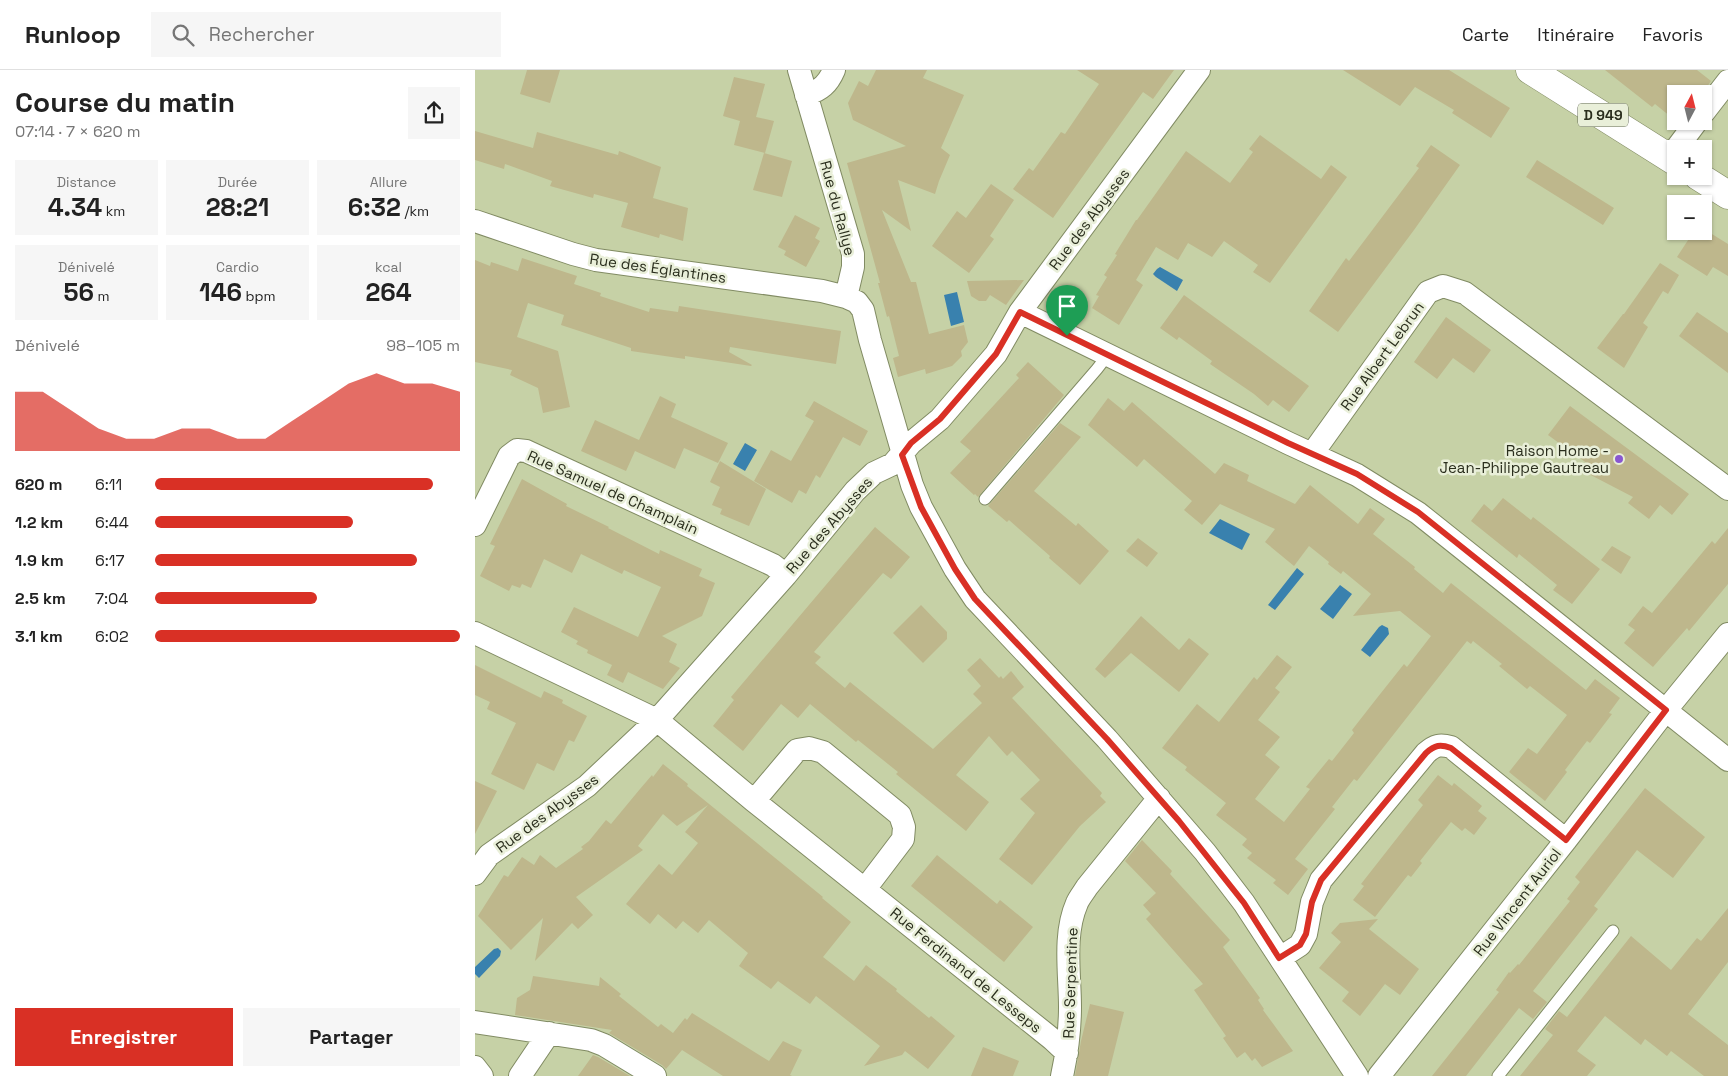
<!DOCTYPE html>
<html lang="fr">
<head>
<meta charset="utf-8">
<style>
  :root { --surface:#fff; --page:#f6f6f6; --text:#222; --muted:#767676; --line:#e0e0e0; --accent:#d93025 }
  body { margin:0; font-family:"Space Grotesk",sans-serif; background:var(--page); color:var(--text); height:100vh; display:flex; flex-direction:column; font-size:19px; white-space:nowrap }
  * { box-sizing:border-box; margin:0 }
  p { font-size:16px; color:var(--muted) }
  .icon { flex:none; width:28px; height:28px; fill:none; stroke:currentColor; stroke-width:2; stroke-linecap:round; stroke-linejoin:round }
  .map { position:relative; flex:1; overflow:hidden }
  .side { display:flex; flex-direction:column; background:var(--surface); width:475px }
  .side>* { flex:none }
  .needle { width:32px; rotate:7deg }
  .tools { position:absolute; left:1192px; top:15px; display:grid; gap:10px }
  .tools a { display:grid; place-items:center; width:45px; height:45px; border-radius:0px; background:var(--surface); box-shadow:0 1px 4px #0004; font-size:25px }
  .pin { position:absolute; display:grid; place-items:center; width:42px; height:42px; color:#fff; margin:-51px -21px; border-radius:50% 50% 50% 0; rotate:-45deg; box-shadow:0 0 5px #0007 }
  .pin .icon { rotate:45deg }
  .round { display:grid; place-items:center; flex:none; width:52px; height:52px; border-radius:0px; background:var(--page) }
  .overview { display:flex; align-items:center; justify-content:space-between; height:85px; padding:0 15px }
  h1 { font-size:28px; font-weight:800; line-height:38px }
  .metrics { display:grid; grid-template-columns:repeat(3,1fr); gap:8px; height:85px; padding:5px 15px }
  .metrics div { display:grid; align-content:center; border-radius:0px; background:var(--page); text-align:center }
  .metrics b { font-size:25px; font-weight:800 }
  .metrics small { font-size:14px; font-weight:400 }
  .metrics p { font-size:14px }
  .chart { height:140px; padding:10px 15px }
  .chart p { display:flex; justify-content:space-between }
  .chart svg { width:100%; height:90px; margin-top:5px; fill:var(--accent); opacity:.7 }
  .cta { display:flex; gap:10px; margin-top:auto; padding:10px 15px }
  .cta a { flex:1; height:58px; border-radius:0px; background:var(--accent); color:#fff; font-size:20px; font-weight:800; line-height:58px; text-align:center }
  .cta a+a { background:var(--page); color:var(--text) }
  ul { padding:0 15px; list-style:none; font-size:16px }
  li { display:grid; grid-template-columns:80px 60px 1fr; align-items:center; height:38px }
  li i { height:12px; border-radius:6px; background:var(--accent) }
  header { display:flex; align-items:center; gap:30px; box-sizing:border-box; height:70px; padding:0 25px; background:var(--surface); border-bottom:1px solid var(--line) }
  header strong { font-size:24px }
  nav { display:flex; gap:28px; margin-inline-start:auto; font-size:18px }
  .search { width:350px; height:45px; background:var(--page); display:flex; align-items:center; gap:12px; box-sizing:border-box; padding:0 18px; border-radius:0px; color:var(--muted); font-size:19px }
  main { display:flex; flex:1; min-height:0 }
  .map>svg:first-child { display:block }
</style>
</head>
<body>
<header>
<strong>Runloop</strong>
<div class="search"><svg class="icon" aria-label="search" viewBox="0 0 24 24"><circle cx="10" cy="10" r="6"/><path d="M15 15l6 6"/></svg>Rechercher</div>
<nav><a>Carte</a><a>Itinéraire</a><a>Favoris</a></nav>
</header>
<main>
<section class="side">
<div class="overview"><div><h1>Course du matin</h1><p>07:14 · 7 × 620 m</p></div><a class="round"><svg class="icon" aria-label="share" viewBox="0 0 24 24"><path d="M12 15V3M7 8l5-5 5 5M5 13v7h14v-7"/></svg></a></div>
<div class="metrics">
<div><p>Distance</p><b>4.34<small> km</small></b></div>
<div><p>Durée</p><b>28:21</b></div>
<div><p>Allure</p><b>6:32<small> /km</small></b></div>
</div>
<div class="metrics">
<div><p>Dénivelé</p><b>56<small> m</small></b></div>
<div><p>Cardio</p><b>146<small> bpm</small></b></div>
<div><p>kcal</p><b>264</b></div>
</div>
<div class="chart"><p><span>Dénivelé</span>98–105 m</p>
<svg viewBox="0 0 160 44" preserveAspectRatio="none"><path d="M0 44V15L10 15L20 24L30 33L40 38L50 38L60 33L70 33L80 38L90 38L100 29L110 20L120 11L130 6L140 11L150 11L160 15V44z"/></svg>
</div>
<ul>
<li><b>620 m</b>6:11<i style="width:91%"></i></li>
<li><b>1.2 km</b>6:44<i style="width:65%"></i></li>
<li><b>1.9 km</b>6:17<i style="width:86%"></i></li>
<li><b>2.5 km</b>7:04<i style="width:53%"></i></li>
<li><b>3.1 km</b>6:02<i style="width:100%"></i></li>
</ul>
<div class="cta"><a>Enregistrer</a><a>Partager</a></div>
</section>
<div class="map">
<svg width="1253" height="1006" viewBox="0 0 1253 1006">
  <rect width="100%" height="100%" fill="#c6d1a6"/>
  <path fill="#3981ae" d="M685 197 708 210 702 221 681 207 678 204 682 199Z
    M482 222 489 252 476 256 469 225Z
    M270 373 282 380 270 401 258 394Z
    M745 449 775 464 767 480 734 463Z
    M822 498 829 504 800 540 793 535Z
    M865 515 877 524 858 549 845 539Z
    M907 555 913 558 914 564 895 587 886 580 904 557Z
    M23 878 26 881 25 886 4 908 0 904V897L19 879Z"/>
  <path fill="#beb78c" d="M52 0H85L75 33 45 24Z
    M401 0H452L448 8 489 25 466 78 475 85 464 111 460 124 423 110 436 161 407 140 436 212H441L454 264 489 255 493 272 486 281 487 286 477 296 451 304 450 299 423 307 418 288 424 286 414 246 412 247 403 213H405L372 93 431 76 378 50 373 33 384 11 393 16Z
    M602 0H699L678 29 668 22 578 148 538 119 554 98 558 101 586 62 590 64 624 14Z
    M868 0H974L1035 38 1016 68 977 43 979 40 940 17 925 36Z
    M1130 0H1222L1236 11 1227 24H1201V51L1180 34 1177 37Z
    M259 7 290 14 281 47 299 51 290 83 259 75 265 51 248 46Z
    M0 61 58 78 62 62 143 85 144 81 186 97 178 128 213 138 208 171 185 164 184 168 146 157 153 133 119 124 118 128 75 116 77 111 30 94 29 99 0 90Z
    M785 65 846 109 856 95 872 107 795 213 778 202 783 195 749 171 737 187 713 173 703 190 681 177 661 210 668 215 644 255 617 238 624 226 621 225 632 207 629 205 642 185 640 184 661 150H662L711 81 755 113 778 82 774 79Z
    M956 75 985 95 939 160 863 262 834 241 871 188 874 191 944 98 941 96Z
    M289 83 317 91 307 127 278 120Z
    M1062 90 1139 138 1128 155 1051 107Z
    M516 114 539 130 515 166 519 169 494 203 457 176 482 141 491 148Z
    M320 145 345 158 340 168 345 171 331 197 309 185 311 181 303 177Z
    M1219 161H1232L1253 174V206L1238 197 1232 206 1202 187Z
    M47 188 102 206 99 214 126 223 125 226 174 242 175 238 203 242 204 236 366 261 361 294 255 277 254 282 277 295 276 296 210 286V289L156 281V278L86 255 89 245 53 233 42 267 83 281 95 337 68 343 63 318 35 305 37 300 0 292V190L15 196 16 192 43 201Z
    M1185 193 1204 205 1193 224 1188 221 1168 253 1173 257 1149 298 1122 278 1148 244H1149Z
    M549 210 531 235 515 225 511 231H504L496 226 492 211Z
    M709 225 834 316 814 342 798 330 793 336 779 324 735 294 737 291 704 267 702 270 685 258Z
    M1222 242 1253 263V303L1204 266Z
    M971 247 1016 280 999 303 978 288 962 309 939 292Z
    M553 292 589 325 503 427 500 424 499 425 475 403 496 381 485 372 544 308 541 305Z
    M185 326 201 334 196 347 253 373 243 393 209 378 200 399 160 381 151 401 106 381 120 350 164 370Z
    M633 328 649 341 657 332 740 404 749 393 774 405 772 411 820 434 835 415 883 454 895 438 910 449 898 464 940 497 939 499 968 523 976 513 1111 620 1120 609 1145 628 1134 643 1137 644 1115 673 1112 671 1090 700 1092 702 1070 731 1034 702 1053 678 1062 684 1092 645 1055 616 1052 619 1024 596 1027 594 998 571 996 574 992 571 882 711 879 709 857 737 860 739 820 789 833 799 813 825 798 813 801 810 772 788 777 783 767 775 772 769 741 745 751 733 710 700 712 697 687 678 722 634 744 652 779 607 782 610 802 585 817 597 800 618 805 622 783 650 805 667 790 685 805 697 780 729 809 752 835 719 831 717 854 689 857 691 879 663 877 660 902 628 929 594 932 597 956 566 925 541 878 546 896 524 868 501 866 504 853 494 854 492 834 476 819 496 790 472 800 459 745 434 727 455 709 440 717 431 669 389 662 397 613 355Z
    M339 331 393 361 385 376 368 367 345 408 341 405 331 424 324 420 317 433 279 411 296 380 316 391 339 351 330 346Z
    M1095 336 1214 424 1197 445 1185 435 1174 449 1153 433 1158 427 1108 401 1113 394 1073 365Z
    M585 353 606 367 559 421 601 456 603 453 634 481 605 515 574 488 575 486 534 450 532 452 513 436Z
    M245 391 291 419 274 456 245 444 247 439 237 435 245 417 235 412Z
    M47 409 92 434 91 436 134 457 133 458 184 484 185 480 227 499 224 506 240 513 227 546 187 566 202 574 194 592 205 598 188 619 153 602 148 613 132 605 137 595 112 583 113 580 101 574 103 571 86 562 99 537 163 567 186 517 149 500 147 504 106 484 97 503 69 489 56 518 47 514 45 518 37 515 34 521 5 506 20 476 15 474Z
    M1028 428 1056 450 1058 447 1125 499 1097 534 1078 520 1082 515 1044 484 1042 488 996 451 1009 434 1017 441Z
    M400 457 435 487 416 509 408 503 339 582 346 587 340 593 370 618 375 612 458 679 507 633 498 624 506 616 492 600 505 588 524 608 526 606 528 609 536 601 549 617 537 628 627 723 625 726 631 732 605 756 557 815 524 789 560 743 545 729 565 710 537 681 532 686 514 666 481 705 514 732 491 761 421 704 423 702 383 670 381 672 335 634 323 648 306 634 268 681 238 656 259 630 256 627Z
    M1253 458V514L1214 561 1212 558 1178 597 1149 573 1160 560 1153 555 1168 536 1177 543 1237 471 1240 474Z
    M663 468 683 483 672 497 651 481Z
    M1137 476 1156 487 1146 504 1126 490Z
    M446 535 472 562V569L448 593 418 563Z
    M666 546 704 580 714 568 734 584 704 622 656 583 630 608 620 599Z
    M0 595 66 628 69 621 88 630 87 633 112 646 99 672 94 670 79 701 62 693 49 720 16 704 41 653 12 639 15 632 0 625Z
    M188 694 213 714 212 716 348 827 347 828 376 852 348 887 379 911 391 895 422 919 421 921 454 948 456 946 480 966 453 999 430 981 427 985 389 996 405 976 341 926 335 934 303 911 296 919 264 896 273 883 234 850 223 863 208 851 201 859 183 844 175 854 151 834 184 794 197 805 223 773 210 762 233 735 202 756 188 744 163 776 168 780 101 827 118 845 103 859 97 853 60 891 68 848 36 880 3 846 29 805 33 807 47 787 59 795 65 785 81 798 108 779 106 777 114 771 131 750 136 754 165 719 177 705 178 707Z
    M963 705 977 716 979 713 1007 736 1003 741 1012 748 999 765 990 758 987 761 976 752 945 791 947 793 936 807 933 805 900 847 878 830 889 816 886 814 948 735 943 730Z
    M0 711 22 721 0 764Z
    M1170 718 1230 767 1198 808 1162 780 1119 836 1123 839 1058 921 1072 932 1058 949 1044 938 991 1006H957L1024 922 1021 920 1034 902 1035 903 1043 894 1044 895 1095 831 1092 829 1105 812 1100 807Z
    M667 770 697 801 695 804 755 870 748 877 785 928 783 930 789 939 788 940 818 981 787 997 780 988 777 991 770 982 762 988 748 968 751 966 719 920 728 914 671 849 676 844 668 835 681 823 650 791Z
    M462 785 522 834 525 830 558 857 529 892 436 816Z
    M1253 838V892L1213 944 1253 975V1006H1229L1196 981 1192 986 1170 969 1166 975 1130 946 1102 981 1121 995 1112 1006H1045L1078 965 1070 959 1084 941 1092 947 1156 866 1196 900 1222 868 1226 871Z
    M903 849 894 859 944 899 925 925 910 914 885 946 867 931 874 922 844 898 866 872 856 863 865 853Z
    M58 906 124 916 125 907 146 924 144 926 183 957 186 954 198 963 210 948 212 950 217 943 294 991 308 971 327 980 315 1005 317 1006H248L207 980 191 999 187 995 134 963 137 960 40 945 42 928 55 920Z
    M615 934 649 942 633 1006H600L606 971Z
    M508 977 544 991 538 1006H496Z
    M118 985 123 987 155 1006H103Z"/>
  <g fill="none" stroke-linecap="round" stroke-linejoin="round">
    <g stroke="#818b63" stroke-width="13">
      <path id="lane" d="M510 429 622 299 632 286
        M1023 1006 1138 861"/>
    </g>
    <g stroke="#818b63" stroke-width="24">
      <path id="street" d="M324 0 378 184V197L371 227
        M331 25C346 20 353 14 359 0
        M1229 42 1253 11
        M1201 79 1222 51
        M0 151 98 184 121 190 347 221 371 227 382 232 388 240 395 270 437 415 446 437 480 499 500 529 632 669 730 782 769 833 882 1006
        M545 242 813 373 882 405 943 443 1253 690
        M837 384 953 222 968 216 990 223 1253 419
        M0 455 34 386 42 380 51 381 298 495 311 505
        M0 563 182 650 279 731 577 969 592 983
        M279 731 322 680 334 678 348 682 425 745 429 757 428 769 390 819
        M0 804 14 785 112 716 182 650 311 505 380 421 399 403 418 394 436 373 465 349 521 284 545 242 724 0
        M805 888 825 875 831 864 837 832 846 810 951 683C960 675 965 674 976 677L1091 770
        M0 952 116 970 129 975 180 1006
        M0 997 7 1006
        M45 1006 74 963
        M587 1006C592 983 595 960 595 937 595 903 588 865 602 833 604 828 609 822 612 817L684 728
        M904 1006 1091 770 1191 640 1253 564"/>
    </g>
    <g stroke="#818b63" stroke-width="29">
      <path id="primary" d="M1055 0 1201 92
        M1223 106 1253 125"/>
    </g>
    <use href="#lane" stroke="#fff" stroke-width="11"/>
    <use href="#street" stroke="#fff" stroke-width="22"/>
    <use href="#primary" stroke="#fff" stroke-width="28"/>
  </g>
  <g fill="none" stroke-linecap="round" stroke-linejoin="round">
    <g stroke="#fff" stroke-width="10">
      <path id="route" d="M545 242 813 373 882 404 943 442 1191 640 1091 770 976 678C965 674 960 675 951 683L846 810 837 832 831 864 825 875 804 888 769 833 704 751 632 669 500 529 480 499 446 437 427 385 436 373 465 349 521 284Z"/>
    </g>
    <use href="#route" stroke="#d93025" stroke-width="6"/>
  </g>
  <circle fill="#8957d0" stroke="#e9efd9" stroke-width="2" cx="1144" cy="389" r="5"/>
  <g text-anchor="middle" dominant-baseline="central" stroke-width="5" stroke-linejoin="round" paint-order="stroke">
    <rect fill="#e9efd9" stroke="#636855" stroke-width="1" x="1103" y="33.5" width="50" height="23" rx="4"/>
    <g font-size="14" font-weight="bold" fill="#2a2e1d">
      <text x="1128" y="45">D 949</text>
    </g>
    <g font-size="15" fill="#2a2e1d" stroke="#e9efd9">
      <text transform="translate(363 138) rotate(75)">Rue du Rallye</text>
      <text transform="translate(614 149) rotate(-53)">Rue des Abysses</text>
      <text transform="translate(183 198) rotate(8)">Rue des Églantines</text>
      <text transform="translate(907 286) rotate(-54)">Rue Albert Lebrun</text>
      <text transform="translate(138 422) rotate(24)">Rue Samuel de Champlain</text>
      <text transform="translate(354 455) rotate(-49)">Rue des Abysses</text>
      <text transform="translate(72 743) rotate(-36)">Rue des Abysses</text>
      <text transform="translate(1042 832) rotate(-52)">Rue Vincent Auriol</text>
      <text transform="translate(491 900) rotate(39)">Rue Ferdinand de Lesseps</text>
      <text transform="translate(595 913) rotate(-88)">Rue Serpentine</text>
    </g>
    <g font-size="15" fill="#2a2e1d" stroke="#e9efd9" text-anchor="end">
      <text x="1134" y="380">Raison Home -<tspan x="1134" dy="17">Jean-Philippe Gautreau</tspan></text>
    </g>
  </g>
</svg>
<div class="tools">
<a><svg class="needle" viewBox="-14 -14 28 28"><path d="M0-13l5 13h-10z" fill="#e53935"/><path d="M0 13l5-13h-10z" fill="#767676"/></svg></a>
<a>+</a>
<a>−</a>
</div>
<div class="pin" style="left:592px;top:266px;background:#1e9e55"><svg class="icon" aria-label="arrive" viewBox="0 0 24 24"><path d="M6 21V4h12l-3 4 3 4H6"/></svg></div>
</div>
</main>
</body>
</html>
